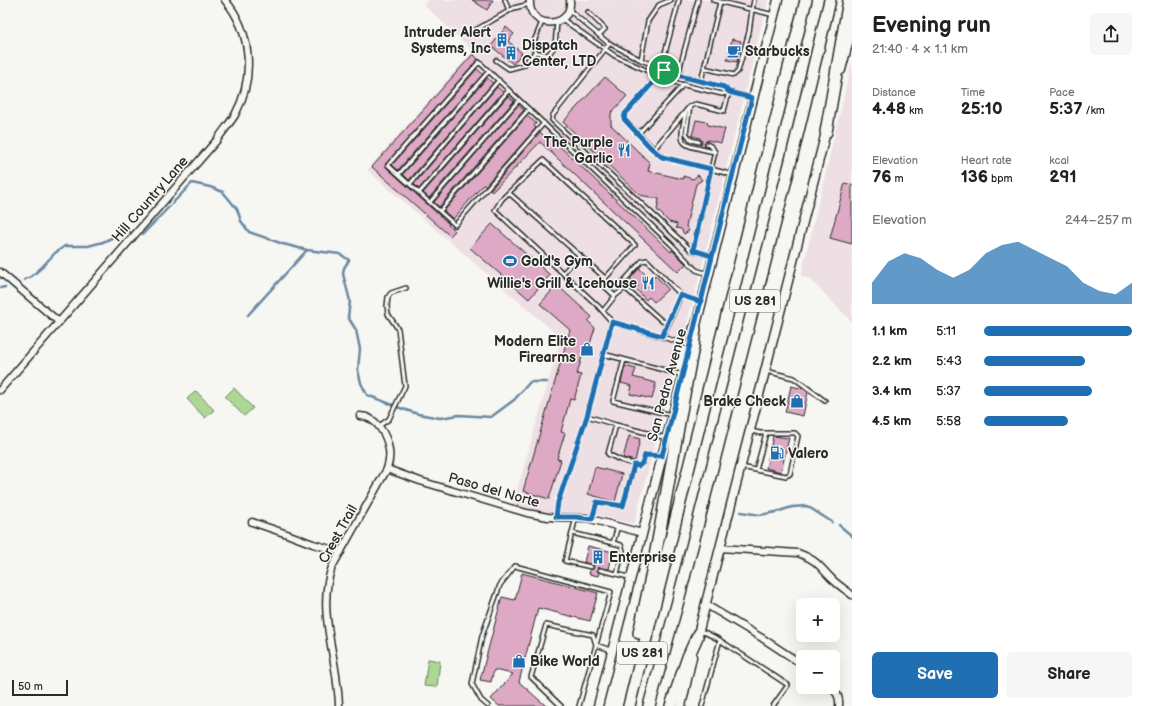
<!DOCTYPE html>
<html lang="en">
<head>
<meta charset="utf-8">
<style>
  :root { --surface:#fff; --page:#f6f6f6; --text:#202124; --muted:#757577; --accent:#1f6fb2 }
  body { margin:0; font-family:"Balsamiq Sans",sans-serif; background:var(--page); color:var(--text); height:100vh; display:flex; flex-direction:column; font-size:15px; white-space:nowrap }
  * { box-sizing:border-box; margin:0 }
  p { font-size:13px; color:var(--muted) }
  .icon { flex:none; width:22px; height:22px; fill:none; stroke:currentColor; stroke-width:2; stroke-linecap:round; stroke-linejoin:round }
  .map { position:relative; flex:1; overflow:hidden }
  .details { display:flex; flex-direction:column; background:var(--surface); width:300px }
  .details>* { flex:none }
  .tools { position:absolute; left:796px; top:598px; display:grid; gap:8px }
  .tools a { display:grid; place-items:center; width:44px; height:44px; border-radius:6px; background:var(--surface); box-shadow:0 4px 16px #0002; font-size:20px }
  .scale { position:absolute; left:12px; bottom:10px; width:56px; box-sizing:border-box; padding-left:4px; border:2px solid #2b2b2b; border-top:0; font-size:11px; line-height:14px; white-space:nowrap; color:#2b2b2b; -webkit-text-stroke:3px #f6f6f2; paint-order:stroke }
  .pin { position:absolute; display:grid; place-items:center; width:34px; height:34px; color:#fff; margin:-17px; border:2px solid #fff; border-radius:50%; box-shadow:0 1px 4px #0007 }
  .round { display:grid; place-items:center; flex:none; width:42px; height:42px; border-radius:6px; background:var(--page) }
  .summary { display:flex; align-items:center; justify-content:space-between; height:68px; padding:0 20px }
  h1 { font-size:22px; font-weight:600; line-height:30px }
  .metrics { display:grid; grid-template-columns:repeat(3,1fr); gap:6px; height:68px; padding:4px 20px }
  .metrics div { display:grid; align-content:center }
  .metrics b { font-size:17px; font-weight:600 }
  .metrics small { font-size:11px; font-weight:400 }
  .metrics p { font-size:11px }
  .chart { height:112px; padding:8px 20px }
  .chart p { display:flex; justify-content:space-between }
  .chart svg { width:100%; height:72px; margin-top:4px; fill:var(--accent); opacity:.7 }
  .cta { display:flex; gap:8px; margin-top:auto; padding:8px 20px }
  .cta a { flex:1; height:46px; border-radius:6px; background:var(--accent); color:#fff; font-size:16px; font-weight:600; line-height:46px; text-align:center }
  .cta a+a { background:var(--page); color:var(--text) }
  ul { padding:0 20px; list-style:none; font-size:13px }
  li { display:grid; grid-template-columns:64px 48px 1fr; align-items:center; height:30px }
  li i { height:10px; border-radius:5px; background:var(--accent) }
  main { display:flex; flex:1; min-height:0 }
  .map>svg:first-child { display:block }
</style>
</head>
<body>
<main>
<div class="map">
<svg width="852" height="706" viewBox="0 0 852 706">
  <rect width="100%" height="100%" fill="#f6f6f2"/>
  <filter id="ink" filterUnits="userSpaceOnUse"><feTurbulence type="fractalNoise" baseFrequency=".025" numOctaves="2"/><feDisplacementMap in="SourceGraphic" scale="8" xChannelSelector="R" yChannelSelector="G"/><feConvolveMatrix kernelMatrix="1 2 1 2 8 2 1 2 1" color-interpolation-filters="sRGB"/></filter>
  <g filter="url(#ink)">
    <path fill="#eedfe4" d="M428 0H768L702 266 634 524 597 515 582 513 544 512 513 504 561 338 367 170 473 51 424 5Z
      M852 62V322L810 279 801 276Z"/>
    <path fill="#add795" stroke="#6c8160" d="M234 388 253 408 244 416 225 397Z
      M196 391 214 410 205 418 187 399Z
      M428 659 440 661 437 687 424 686Z"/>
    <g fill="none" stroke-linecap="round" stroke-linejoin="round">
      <path stroke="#6989a1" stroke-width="2.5" d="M143 234 192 183 210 187 223 192 237 209 241 221 249 232 283 244 307 250 340 254 349 260 344 268 343 274 350 301 348 317 356 330 360 349 358 370 361 383 367 395 393 405
        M24 280 32 276 41 268 55 253 65 246H88L103 242 126 231 130 232
        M0 288 5 287
        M248 315 307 250
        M397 407 418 414 440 418 459 415 491 417 514 400 530 382H547
        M741 512 760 515 776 512 792 507 807 506 832 522
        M839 525 852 536"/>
    </g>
    <path fill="#dda9c5" stroke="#2b2b2b" d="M472 0H493L487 10Z
      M506 27 514 34 508 41 522 53 513 64 491 46Z
      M732 39 741 41 737 62 727 60Z
      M473 54 478 59 385 165 386 167 449 224 448 225 455 231 450 236 372 167Z
      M477 69 483 74 398 170 392 165Z
      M605 77 627 96 611 113V125L650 163 648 171 683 179V176L693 179 698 175 702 180 696 184 686 226 689 231 684 234 681 229 676 228 677 224 669 222 657 210 659 199 640 195 563 122Z
      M487 78 493 83 409 180 403 174Z
      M497 87 503 92 419 189 414 184Z
      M508 96 514 101 429 198 423 193Z
      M518 105 524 110 439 207 434 202Z
      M527 116 536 123 534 126 536 128 485 186 484 184 453 219 444 211Z
      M696 120 707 122 708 125 725 129 721 143 708 140 704 143 705 146 700 145 702 142 700 138 692 136Z
      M540 132 546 138 548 135 671 252 672 250 686 264 678 272 540 142 492 192 490 190Z
      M845 183 852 185V244L830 238Z
      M492 224 550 275 529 299 470 248Z
      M639 268 651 280 655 275 668 289 654 302 649 297 646 300 636 289 638 286 630 279Z
      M557 285 592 317 588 321 595 328 589 347 585 346 577 374 581 375 574 400 570 399 561 432 565 433 557 459 561 460 549 499 523 491 570 330 540 304Z
      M625 366 636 369 633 377 656 383 652 399 630 394 632 386 621 383Z
      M791 386 804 389 808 392 803 416 785 412Z
      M629 436 640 439 635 461 623 458Z
      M773 436 789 438 781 472 766 468Z
      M595 467 622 474 615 502 588 494Z
      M588 546 613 552 609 569 598 568 597 570 599 573 598 576 589 574 590 570 593 569 594 566 584 562Z
      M522 573 598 593 590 621 538 608 519 682 546 706H499L491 699 513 674 494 670 491 682 480 680 502 597 515 600Z"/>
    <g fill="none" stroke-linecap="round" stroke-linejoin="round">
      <g stroke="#2b2b2b" stroke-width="6">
        <path id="lane" d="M505 0 509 11
          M713 0 774 15
          M569 10 607 42 641 60 684 77 724 87 729 92 752 98
          M588 12 605 29 599 35
          M562 19 615 56 659 76 680 84 722 94 729 92
          M472 32 514 8 530 4
          M610 43 553 115 552 120 691 250 712 256
          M535 52 548 55 555 46 557 22
          M496 60 509 69 524 65 535 52 533 44 542 22
          M641 60 648 21 659 5 671 0
          M661 68 679 0
          M704 68 734 75 738 71 749 32 752 10 754 0
          M664 70 625 114 624 119 662 157 711 169 693 250
          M678 74 698 0
          M701 81 720 2
          M690 106 686 133 691 140 699 142
          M686 111C678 148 679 144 715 152L711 169 733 175
          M544 123 455 225 388 165 479 62 671 244 696 270 708 274
          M638 134 684 84
          M707 144 712 147 715 152
          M654 149 690 106 696 104 724 111 729 92
          M399 174 489 71
          M410 184 499 80
          M419 193 509 90
          M509 193 605 278
          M430 202 519 100
          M440 211 529 109
          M563 273 580 255
          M625 288 623 282 642 261 647 260 681 295
          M603 311 615 296
          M612 322 599 307 495 210 502 199 543 160 635 245 601 283 615 296 625 288 662 321 669 323 681 295 701 302
          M662 337 669 323
          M603 354 683 375
          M624 360 613 401 672 415
          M766 371 794 378 825 401
          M587 416 616 425 667 438
          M616 425 608 454 620 460 639 466 643 462 645 455 662 456
          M379 426 389 419 405 386 398 329 388 314 387 306 388 297 391 293 406 288
          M741 467 786 476 790 474 798 436 795 433H760L751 431
          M756 470 766 433
          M556 517 558 502 587 416 612 322 692 346
          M576 517 565 561 591 567
          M592 519 597 502 623 506 634 465
          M572 533 621 545 623 550 617 574 631 578
          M613 543 618 526
          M600 570 617 574
          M699 631 706 633 718 639 788 685 773 706
          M488 706 481 700 472 684 482 636 500 585 515 566 611 592 596 645 611 650
          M561 706 531 677 546 625 593 635 596 645 579 706
          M702 706 720 640"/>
      </g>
      <g stroke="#2b2b2b" stroke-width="9">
        <path id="street" d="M530 0C527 30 573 30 570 0
          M0 272 59 322
          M0 390 217 140C223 131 230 123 235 115 255 78 252 32 225 0
          M387 469 420 481 527 513 548 517 587 518 642 533
          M252 522 287 534 313 544 341 552
          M720 548 798 553C817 560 819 566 832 579 838 585 846 590 852 595
          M705 604 762 638 803 665
          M832 687C837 693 840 698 839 706
          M339 706C339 696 337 685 336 675 331 640 319 602 332 567L387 469C389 463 390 456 389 450 387 435 376 416 360 416"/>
      </g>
      <g stroke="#2b2b2b" stroke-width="11">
        <path id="secondary" d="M841 70 852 28
          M694 333 778 0
          M696 642 827 128
          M598 706 683 375
          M681 706 692 657"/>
      </g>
      <g stroke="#2b2b2b" stroke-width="14">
        <path id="highway" d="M826 132 849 0
          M639 633C661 539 674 442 693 347L695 329
          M629 706 806 0
          M649 706 678 601 791 160 830 0
          M671 706 688 657 697 637"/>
      </g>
      <use href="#lane" stroke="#f6f6f2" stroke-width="3"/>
      <use href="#street" stroke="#f6f6f2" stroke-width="6"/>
      <use href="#secondary" stroke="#f6f6f2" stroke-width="8"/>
      <use href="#highway" stroke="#f6f6f2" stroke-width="11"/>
    </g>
  </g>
  <g fill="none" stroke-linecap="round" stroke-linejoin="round" filter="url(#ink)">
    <g stroke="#fff" stroke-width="8">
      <path id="route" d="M664 70 684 77 724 87 729 92 752 98 662 456 645 455 643 462 639 466 634 465 623 506 597 502 592 519 576 517H556L558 502 587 416 612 322 662 336 680 295 701 302 712 256 693 250 711 169 662 157 650 147 624 119 625 114 664 70"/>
    </g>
    <use href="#route" stroke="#1f6fb2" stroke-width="5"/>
  </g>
  <defs>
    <g id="building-bare" transform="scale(1.08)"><path d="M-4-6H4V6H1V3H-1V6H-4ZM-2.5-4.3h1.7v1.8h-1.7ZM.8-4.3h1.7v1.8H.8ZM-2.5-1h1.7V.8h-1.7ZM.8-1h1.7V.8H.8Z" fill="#1f6fb2" stroke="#f6f6f2" stroke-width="2.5" paint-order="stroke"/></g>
    <g id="cafe-bare" transform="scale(1.08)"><path d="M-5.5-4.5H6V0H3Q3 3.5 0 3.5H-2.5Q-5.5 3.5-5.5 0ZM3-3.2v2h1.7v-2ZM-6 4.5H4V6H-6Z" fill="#1f6fb2" stroke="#f6f6f2" stroke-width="2.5" paint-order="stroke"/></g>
    <g id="restaurant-bare" transform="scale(1.08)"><path d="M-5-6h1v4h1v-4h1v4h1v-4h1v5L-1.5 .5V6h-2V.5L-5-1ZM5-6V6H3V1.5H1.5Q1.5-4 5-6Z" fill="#1f6fb2" stroke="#f6f6f2" stroke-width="2.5" paint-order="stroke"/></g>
    <g id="stadium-bare" transform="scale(1.08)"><path d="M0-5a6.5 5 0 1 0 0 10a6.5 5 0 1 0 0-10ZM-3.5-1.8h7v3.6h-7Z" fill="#1f6fb2" stroke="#f6f6f2" stroke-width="2.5" paint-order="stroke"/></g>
    <g id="shop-bare" transform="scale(1.08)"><path d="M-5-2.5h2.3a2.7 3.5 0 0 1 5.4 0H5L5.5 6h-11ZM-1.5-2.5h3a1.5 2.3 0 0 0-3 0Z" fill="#1f6fb2" stroke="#f6f6f2" stroke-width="2.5" paint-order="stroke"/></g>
    <g id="fuel-bare" transform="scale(1.08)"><path d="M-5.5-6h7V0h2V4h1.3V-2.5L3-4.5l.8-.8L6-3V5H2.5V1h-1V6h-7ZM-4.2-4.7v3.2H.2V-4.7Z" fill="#1f6fb2" stroke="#f6f6f2" stroke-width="2.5" paint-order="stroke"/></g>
  </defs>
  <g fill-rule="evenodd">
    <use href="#building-bare" x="502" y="40"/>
    <use href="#cafe-bare" x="734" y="51"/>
    <use href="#building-bare" x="511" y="53"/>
    <use href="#restaurant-bare" x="624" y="150"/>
    <use href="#stadium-bare" x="510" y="261"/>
    <use href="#restaurant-bare" x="648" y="283"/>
    <use href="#shop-bare" x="587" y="349"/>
    <use href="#shop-bare" x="797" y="401"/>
    <use href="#fuel-bare" x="777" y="453"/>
    <use href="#building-bare" x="598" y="557"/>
    <use href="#shop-bare" x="519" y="661"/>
  </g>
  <g text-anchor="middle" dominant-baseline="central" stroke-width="3" stroke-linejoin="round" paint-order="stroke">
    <g fill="#f6f6f2" stroke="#686867" stroke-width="1">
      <rect x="730" y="290" width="50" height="22" rx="3"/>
      <rect x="617" y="642" width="50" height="22" rx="3"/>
    </g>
    <g font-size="13" font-weight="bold" fill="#2b2b2b">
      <text x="755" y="301">US 281</text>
      <text x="642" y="653">US 281</text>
    </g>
    <g font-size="14" font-weight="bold" fill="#2b2b2b" stroke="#f6f6f2" text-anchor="start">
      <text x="491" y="32" text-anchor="end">Intruder Alert<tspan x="491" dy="16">Systems, Inc</tspan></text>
      <text x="522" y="45">Dispatch<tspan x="522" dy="16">Center, LTD</tspan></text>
      <text x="745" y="51">Starbucks</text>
      <text x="613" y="142" text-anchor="end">The Purple<tspan x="613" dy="16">Garlic</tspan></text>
      <text x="521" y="261">Gold's Gym</text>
      <text x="637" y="283" text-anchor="end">Willie's Grill &amp; Icehouse</text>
      <text x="576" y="341" text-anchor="end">Modern Elite<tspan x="576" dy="16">Firearms</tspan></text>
      <text x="786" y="401" text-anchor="end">Brake Check</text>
      <text x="788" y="453">Valero</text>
      <text x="609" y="557">Enterprise</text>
      <text x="530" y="661">Bike World</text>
    </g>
    <g font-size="14" fill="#2b2b2b" stroke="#f6f6f2">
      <text transform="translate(150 199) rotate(-49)">Hill Country Lane</text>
      <text transform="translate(667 385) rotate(-75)">San Pedro Avenue</text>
      <text transform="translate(494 490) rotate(16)">Paso del Norte</text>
      <text transform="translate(338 534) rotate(-61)">Crest Trail</text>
    </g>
  </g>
</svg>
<div class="tools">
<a>+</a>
<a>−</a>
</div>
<div class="scale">50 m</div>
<div class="pin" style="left:664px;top:70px;background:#1e9e55"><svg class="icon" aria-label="arrive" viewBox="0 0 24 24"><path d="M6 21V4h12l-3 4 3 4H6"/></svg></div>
</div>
<section class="details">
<div class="summary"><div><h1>Evening run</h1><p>21:40 · 4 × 1.1 km</p></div><a class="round"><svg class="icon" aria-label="share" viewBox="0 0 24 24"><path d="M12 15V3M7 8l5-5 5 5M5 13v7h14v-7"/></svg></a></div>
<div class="metrics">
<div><p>Distance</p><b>4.48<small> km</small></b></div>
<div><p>Time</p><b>25:10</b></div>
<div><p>Pace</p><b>5:37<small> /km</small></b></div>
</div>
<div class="metrics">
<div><p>Elevation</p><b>76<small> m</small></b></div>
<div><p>Heart rate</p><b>136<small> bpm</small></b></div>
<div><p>kcal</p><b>291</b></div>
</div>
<div class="chart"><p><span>Elevation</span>244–257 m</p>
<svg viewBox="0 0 160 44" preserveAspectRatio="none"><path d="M0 44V31L10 18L20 13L30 16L40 23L50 28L60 23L70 13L80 8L90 6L100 11L110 16L120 21L130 31L140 36L150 38L160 31V44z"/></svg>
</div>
<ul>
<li><b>1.1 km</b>5:11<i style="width:100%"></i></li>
<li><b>2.2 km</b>5:43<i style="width:68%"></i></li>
<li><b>3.4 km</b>5:37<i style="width:73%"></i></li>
<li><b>4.5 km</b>5:58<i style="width:57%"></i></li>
</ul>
<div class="cta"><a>Save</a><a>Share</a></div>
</section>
</main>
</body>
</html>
